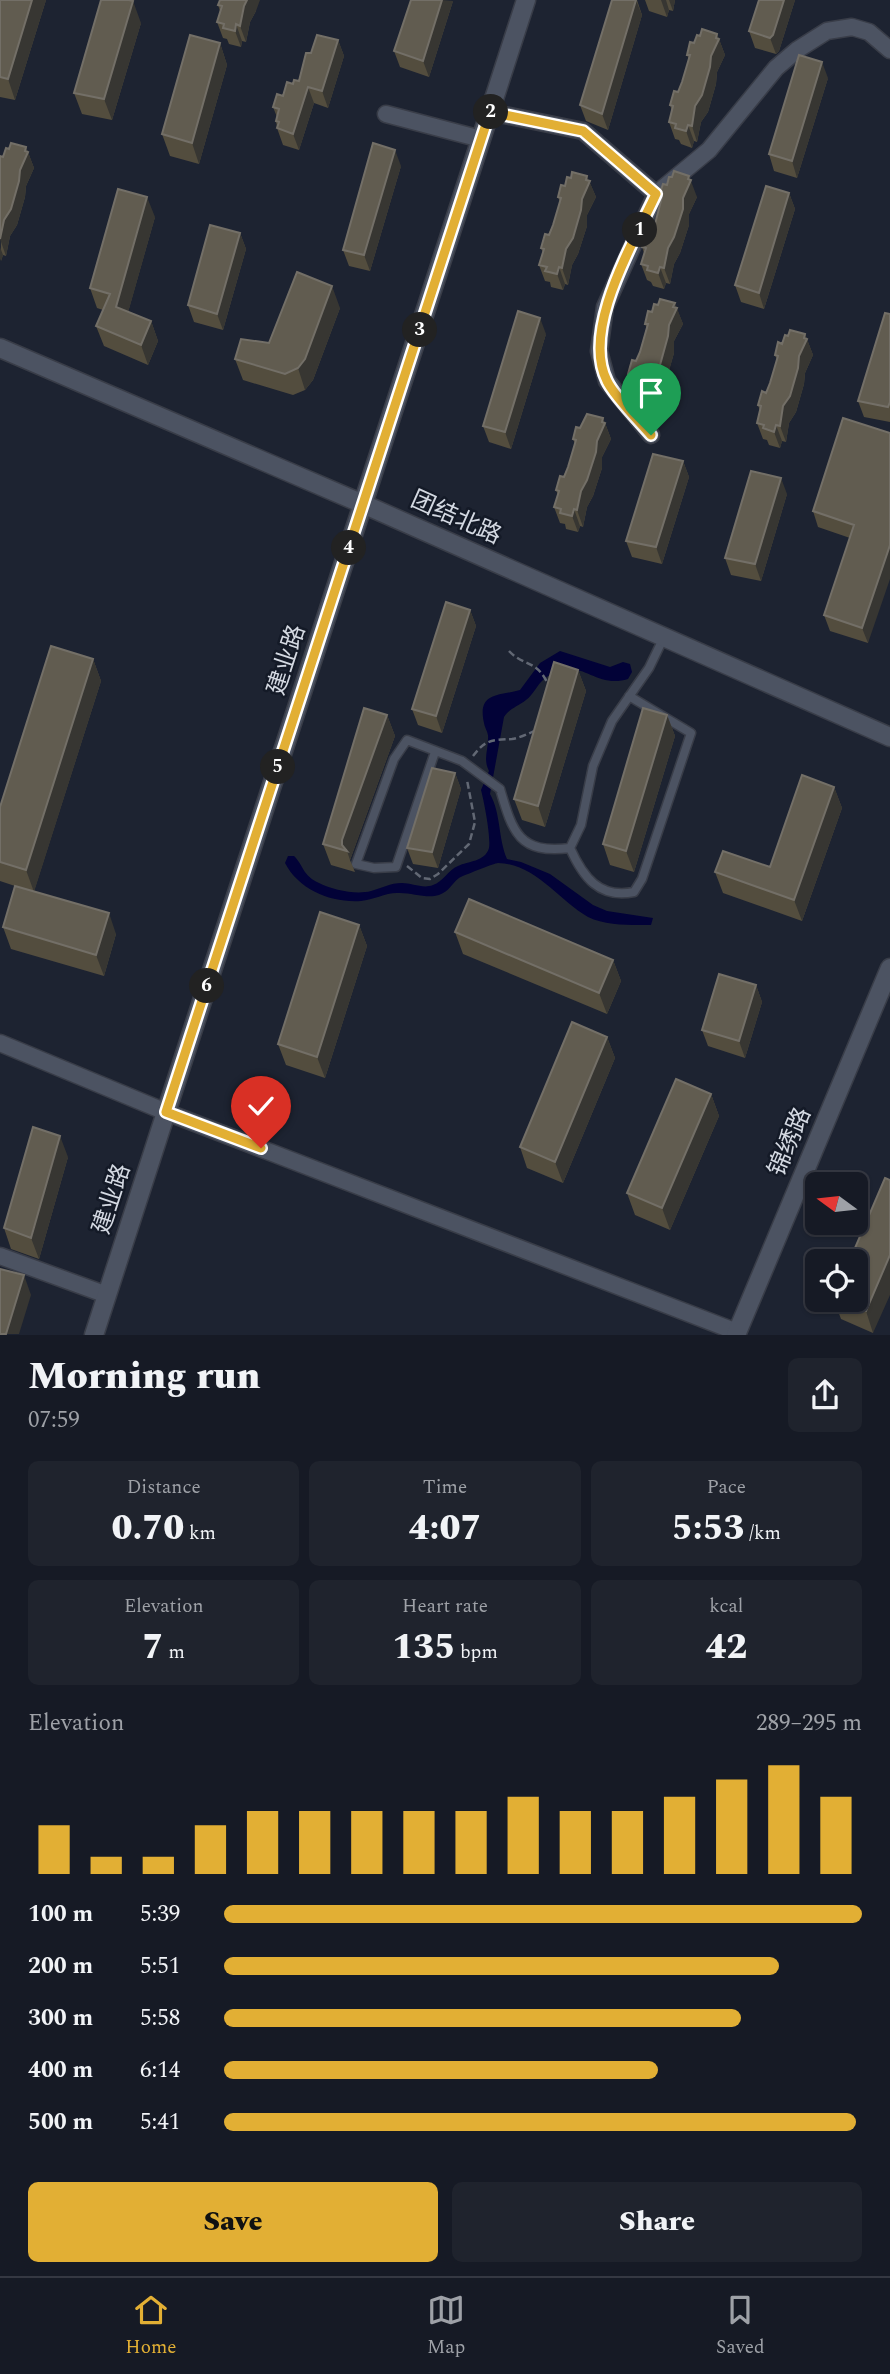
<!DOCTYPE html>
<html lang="en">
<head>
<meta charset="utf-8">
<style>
  :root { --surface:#161a25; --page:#1f232d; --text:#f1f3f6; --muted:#9ea1a7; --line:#353842; --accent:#e2af34 }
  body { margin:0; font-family:Spectral,"Noto Sans SC",serif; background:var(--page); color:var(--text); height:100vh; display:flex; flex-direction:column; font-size:26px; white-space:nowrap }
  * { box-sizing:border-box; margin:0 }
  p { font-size:23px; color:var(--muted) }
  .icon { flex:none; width:38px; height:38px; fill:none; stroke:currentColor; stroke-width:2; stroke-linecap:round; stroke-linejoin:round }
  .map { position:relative; height:1335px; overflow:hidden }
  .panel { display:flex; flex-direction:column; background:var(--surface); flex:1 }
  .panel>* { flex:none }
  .needle { width:46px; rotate:285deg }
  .buttons { position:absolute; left:805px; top:1172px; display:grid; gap:14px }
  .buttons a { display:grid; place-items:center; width:63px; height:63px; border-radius:10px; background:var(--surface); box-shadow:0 2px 5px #0004,0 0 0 2px var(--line); font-size:35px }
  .pin { position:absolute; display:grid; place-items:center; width:60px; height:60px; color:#fff; margin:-72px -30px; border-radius:50% 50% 50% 0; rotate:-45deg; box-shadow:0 0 7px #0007 }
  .pin .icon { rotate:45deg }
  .km { position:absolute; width:35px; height:35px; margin:-18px; border-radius:50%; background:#222; color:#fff; font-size:19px; line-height:35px; text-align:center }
  .round { display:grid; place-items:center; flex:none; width:74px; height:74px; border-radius:10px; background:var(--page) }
  .overview { display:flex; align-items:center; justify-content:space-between; height:119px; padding:0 28px }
  h1 { font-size:38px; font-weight:800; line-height:52px }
  .figures { display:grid; grid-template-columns:repeat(3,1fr); gap:10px; height:119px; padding:7px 28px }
  .figures div { display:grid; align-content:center; border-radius:10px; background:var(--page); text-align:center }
  .figures b { font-size:35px; font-weight:800 }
  .figures small { font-size:19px; font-weight:400 }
  .figures p { font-size:19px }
  .chart { height:196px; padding:14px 28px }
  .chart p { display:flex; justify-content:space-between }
  .chart svg { width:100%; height:126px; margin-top:7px; stroke:var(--accent); stroke-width:6 }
  .primary-button { display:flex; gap:14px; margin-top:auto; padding:14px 28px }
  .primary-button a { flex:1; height:80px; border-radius:10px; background:var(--accent); color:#111; font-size:28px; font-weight:800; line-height:80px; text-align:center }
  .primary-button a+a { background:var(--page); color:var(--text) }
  ul { padding:0 28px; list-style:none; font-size:23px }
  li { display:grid; grid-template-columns:112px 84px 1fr; align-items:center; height:52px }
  li i { height:18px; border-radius:9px; background:var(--accent) }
  .menu { display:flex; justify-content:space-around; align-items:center; height:98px; border-top:2px solid var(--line); background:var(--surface); font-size:19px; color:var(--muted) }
  .menu a { display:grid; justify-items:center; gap:4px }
  .menu .on { color:var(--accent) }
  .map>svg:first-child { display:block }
</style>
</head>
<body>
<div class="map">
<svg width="890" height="1335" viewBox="0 0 890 1335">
  <rect width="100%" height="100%" fill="#1d2331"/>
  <path fill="#020237" d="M560 651 610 667 623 662 630 664 632 672 628 679C592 690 579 651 544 679 537 685 533 695 526 700 517 707 510 708 504 717L490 794C501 813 498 838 507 859L521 862 550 874 593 905 607 911 653 918 651 925C631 925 606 926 588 917 558 900 536 864 498 863 495 863 462 876 459 878 451 884 450 891 439 895 426 899 411 892 397 893 385 893 373 900 361 901 331 903 299 890 285 863L288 856H294C304 866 302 875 319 883 333 890 356 895 371 891 382 888 390 883 402 883 412 883 423 889 433 885 443 882 448 870 458 866 468 861 485 862 489 848 491 837 484 801 481 790L489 771C483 759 488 751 488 739 489 733 485 729 484 723 477 692 499 696 520 690L540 663Z"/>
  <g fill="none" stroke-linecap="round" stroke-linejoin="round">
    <g stroke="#393d48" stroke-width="11">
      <path id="lane" d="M435 752 396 867 374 868 356 864 394 759 407 740 462 761
        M500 789C513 833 519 854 570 848L581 825 593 766 612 721 649 668 664 637
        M570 848C583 877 599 899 634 892L642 879 691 733 629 696"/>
    </g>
    <g stroke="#393d48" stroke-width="19">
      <path id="street" d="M490 112 583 131 656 194
        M386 114 481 139
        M651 435 607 381 599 351 605 307 656 194 709 150 776 68 797 50 827 31 852 27 869 32 890 50
        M0 1043 166 1112 737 1332
        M0 1256 107 1295"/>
    </g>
    <g stroke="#393d48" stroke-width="21">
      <path id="secondary" d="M0 348 363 504 890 737
        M94 1335 526 0
        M736 1335 890 968"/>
    </g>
    <path stroke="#626874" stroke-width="2.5" stroke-dasharray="7 3.5" stroke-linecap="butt" d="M509 651C524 667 536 659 548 684
      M473 756C486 739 492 740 512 739 519 738 528 734 534 731
      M407 866 422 878 430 879 438 874 469 844 475 822 467 780"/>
    <use href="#lane" stroke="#4c5362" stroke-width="8"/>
    <use href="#street" stroke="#4c5362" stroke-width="16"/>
    <use href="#secondary" stroke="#4c5362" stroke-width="18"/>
    <g stroke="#393d48" stroke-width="11" stroke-linecap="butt">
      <path id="lane-bridge" d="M462 761 500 789"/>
    </g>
    <use href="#lane-bridge" stroke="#4c5362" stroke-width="8"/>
  </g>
  <path fill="#534d3e" d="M0 0H46L15 100 0 97Z
    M612 0H637L642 15 608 130 586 121 580 105Z
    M645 0H675L673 11 669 10 667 17 649 11Z
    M759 0H795L779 51 776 54 755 48 749 31Z
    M453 1 429 77 400 67 394 51Z
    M218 5 256 11 250 22 246 42 242 41 241 47 229 44 227 39 223 38 217 22 220 11Z
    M141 23 112 120 82 114 74 93Z
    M717 34 725 55 717 72 716 84 708 112 701 122 697 142 694 141 692 148 681 144 679 140 675 139 669 122 672 111 670 105 678 92 682 82 689 60 687 55 700 36Z
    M338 40 344 56 328 108 314 103 299 150 283 145 277 128 276 121 277 117 273 107 293 84 299 81 311 53Z
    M220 43 227 65 199 164 170 156 162 134Z
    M828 78 797 178 774 171 769 154Z
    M26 147 34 168 26 186 25 197 17 225 10 236 6 256 3 255 1 261 0 156 3 157 9 149Z
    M401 166 370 271 349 266 343 250Z
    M589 181 596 197 587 215V226L578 254 572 265 568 285 565 284 563 290 551 287 550 282 545 281 539 265 543 253 541 248 553 225 560 202 558 197 565 186Z
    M667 185 697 197 689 214V225L680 253 674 264 670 284 666 283 664 289 653 286 651 282 647 280 641 264 644 253 642 247 650 234 655 224 661 201 659 196Z
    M789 193 795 209 764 309 741 302 735 285Z
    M155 217 128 312 151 321 158 341 148 365 104 346 96 326 103 310 97 308 90 288Z
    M240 233 246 249 223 330 194 322 188 305Z
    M676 307 683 324 674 341V353L666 381 659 391 655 411 652 410 650 417 635 399 629 383 630 380 628 374 636 361 640 352 647 329 645 324Z
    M340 308 313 380 305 390 293 395 243 380 235 359Z
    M890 314V422L864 417 858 401Z
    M546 334 511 449 489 442 483 426Z
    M805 334 813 355 805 373 804 384 796 412 789 423 786 442 782 441 780 448 769 445 767 440 763 439 757 423 760 411 758 405 766 393 770 383 777 360 775 355 782 344Z
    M605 423 611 439 602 457V468L593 496 587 507 583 527 580 526 578 532 566 529 565 524 560 523 554 507 558 495 556 490 568 467 575 444 573 439 580 428Z
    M890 433 868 643 830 631 824 615 850 538 818 527 813 511Z
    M683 461 689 477 662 564 632 557 626 541Z
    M787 494 761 581 731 575 725 558Z
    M470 610 476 626 442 733 418 725 412 709Z
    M93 659 101 681 34 891 116 934 104 976 11 949 3 927 15 886 0 881V807Z
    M578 670 586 691 545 827 522 820 514 799Z
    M387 715 395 736 350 860 355 872 331 865 323 844Z
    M667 715 675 736 634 872 610 865 603 844Z
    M455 773 461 789 438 868 413 864 407 848Z
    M834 787 842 808 802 921 723 893 715 872 770 867Z
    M359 925 367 946 325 1078 286 1065 278 1044Z
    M455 932 613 960 621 981 607 1014 463 954Z
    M756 985 762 1002 745 1058 708 1046 702 1030Z
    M607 1037 615 1058 563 1183 527 1168 520 1147Z
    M711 1094 719 1116 670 1230 635 1215 627 1193Z
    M68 1157 39 1259 11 1249 4 1228Z
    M890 1180 873 1333 841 1319 834 1300H856Z"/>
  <path fill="#373632" d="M32 0H46L15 100 8 79Z
    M247 0H260L256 11 250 22 246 42 240 26 244 6Z
    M442 0 453 1 429 77 423 61Z
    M636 0 642 15 608 130 602 114Z
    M661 0H666L669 10 667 17Z
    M669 0H675L673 11Z
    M784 0H795L779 51 776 54 770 38Z
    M133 1 141 23 112 120 104 99Z
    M236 24 242 41 241 47 235 31Z
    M717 34 725 55 717 72 716 84 708 112 701 122 697 142 692 126 695 106Z
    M338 40 344 56 328 108 322 91Z
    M220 43 227 65 199 164 192 143Z
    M822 62 828 78 797 178 792 161Z
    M308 87 314 103 299 150 293 134Z
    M688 125 694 141 692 148 686 131Z
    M26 147 34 168 26 186 25 197 17 225 10 236 6 256 0 239 4 220Z
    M395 150 401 166 370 271 364 255Z
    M587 176 596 197 587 215V226L578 254 572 265 568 285 562 268 566 249Z
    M689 176 697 197 689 214V225L680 253 674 264 670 284 664 268 668 248Z
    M789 193 795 209 764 309 759 293Z
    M147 197 155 217 124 327 116 307Z
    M240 233 246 249 223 330 217 314Z
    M0 247 3 255 1 261 0 259Z
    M559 267 565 284 563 290 557 274Z
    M660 267 666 283 664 289 658 273Z
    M332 286 340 308 313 380 305 390 298 368Z
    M675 303 683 324 674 341V353L666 381 659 391 655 411 649 395 653 375Z
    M540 318 546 334 511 449 505 432Z
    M151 321 158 341 148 365 141 345Z
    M805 334 813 355 805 373 804 384 796 412 789 423 786 442 780 426 783 406Z
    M646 394 652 410 650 417 644 401Z
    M603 418 611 439 602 457V468L593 496 587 507 583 527 577 510 581 491Z
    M776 425 782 441 780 448 774 432Z
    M683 461 689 477 662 564 656 547Z
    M781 478 787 494 761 581 755 564Z
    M574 509 580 526 578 532 572 516Z
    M890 545V579L868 643 862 628Z
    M470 610 476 626 442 733 436 716Z
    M93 659 101 681 34 892 26 870Z
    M578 670 586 691 545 827 538 806Z
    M387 715 395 736 350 860 347 851 342 845V840Z
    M667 715 675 736 634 872 626 851Z
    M455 773 461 789 438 868 432 852Z
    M834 787 842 808 802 921 794 900Z
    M109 913 116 934 104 976 96 955Z
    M359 925 367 946 325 1078 317 1057Z
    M613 960 621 981 607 1014 599 993Z
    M756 985 762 1002 745 1058 739 1041Z
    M607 1037 615 1058 563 1183 555 1162Z
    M711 1094 719 1116 670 1230 662 1208Z
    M60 1136 68 1157 39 1259 31 1238Z
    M890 1255V1295L873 1333 866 1311Z
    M24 1275 31 1295 19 1334H6Z"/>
  <path fill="#615c50" stroke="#736f67" stroke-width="2" d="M0 0H32L8 79 0 77Z
    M101 0H129L133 1 104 99 74 93Z
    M220 0H247L244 6 240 26 236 24 235 31 223 28 224 24 217 22 222 6 218 5Z
    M411 0H442L423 61 394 51Z
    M612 0H636L602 114 580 105Z
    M759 0H784L773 35 770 38 749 31Z
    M702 29 717 34 716 38 719 39 711 56 710 67 702 95 695 106 692 126 688 125 686 131 675 128 676 124 669 122 673 106 670 105 674 91 678 92 682 82 690 55H687L690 42 694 43 697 35 700 36Z
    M190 35 220 43 192 143 162 134Z
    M317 35 338 40 322 91 308 87 293 134 277 128 279 122 276 121 279 109 273 107 277 94 283 96 287 82 293 84 294 80 299 81 306 53H311Z
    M799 55 822 62 792 161 769 154Z
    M11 143 26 147 25 151 28 152 20 170 19 181 11 209 4 220 0 239V156L3 157 6 148 9 149Z
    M373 143 395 150 364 255 343 250Z
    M674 171 689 176 688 179 691 180 683 198V209L674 237 668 248 664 268 660 267 658 273 647 270 648 266 641 264 646 248 642 247 646 233 650 234 655 224 662 197 659 196 663 184 667 185 669 177H672Z
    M572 172 587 176 586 180 590 181 582 199 581 210 573 238 566 249 562 268 559 267 557 274 545 271 547 267 539 265 544 249 541 248 545 234 549 235 553 225 561 198 558 197 561 185 565 186 567 177 571 178Z
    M766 186 789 193 759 293 735 285Z
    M118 189 147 197 116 307 151 321 141 345 96 326 110 294 90 288Z
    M210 225 240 233 217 314 188 305Z
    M297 272 332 286 305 359 298 368 285 374 235 359 241 339 269 343Z
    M660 299 675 303 673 307 677 308 669 325 668 336 660 365 653 375 649 395 646 394 644 401 629 383 631 375 628 374 632 360 636 361 640 352 648 324H645L648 311 652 312 654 304 658 305Z
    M518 311 540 318 505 432 483 426Z
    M885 313 890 314V402L888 407 858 401Z
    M790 330 805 334 804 338 807 339 799 356 798 368 790 396 783 406 780 426 776 425 774 432 763 428 764 425 757 423 761 406 758 405 762 391 766 393 770 383 778 356 775 355 778 342 782 344 785 335 788 336Z
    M587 414 603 418 602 422 605 423 597 441 596 452 587 480 581 491 577 510 574 509 572 516 560 513 561 509 554 507 559 491 556 490 560 476 564 477 568 467 576 440 573 439 576 427 580 428Z
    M843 418 890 433V545L862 628 824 615 854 525 813 511Z
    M653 454 683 461 656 547 626 541Z
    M751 471 781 478 755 564 725 558Z
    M446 602 470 610 436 716 412 709Z
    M51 646 93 659 26 870 0 862V807Z
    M554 662 578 670 538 806 514 799Z
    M364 708 387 715 342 840V845L347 851 323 844Z
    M643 708 667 715 626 851 603 844Z
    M432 768 455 773 432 852 407 848Z
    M802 775 834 787 794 900 715 872 723 851 770 867Z
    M15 886 109 913 96 955 3 927Z
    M469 899 613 960 599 993 455 932Z
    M320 912 359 925 317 1057 278 1044Z
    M719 974 756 985 739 1041 702 1030Z
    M572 1022 607 1037 555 1162 520 1147Z
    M676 1079 711 1094 662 1208 627 1193Z
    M33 1127 60 1136 31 1238 4 1228Z
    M885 1178 890 1180V1255L866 1311 840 1300H856V1262H849Z
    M0 1269 24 1275 6 1334H0Z"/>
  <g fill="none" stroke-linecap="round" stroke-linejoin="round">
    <g stroke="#fff" stroke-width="14">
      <path id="route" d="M261 1148 166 1112 490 112 583 131 656 194C634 242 581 329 607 381 614 396 639 421 651 435"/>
    </g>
    <use href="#route" stroke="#e2af34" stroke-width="9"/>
  </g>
  <g text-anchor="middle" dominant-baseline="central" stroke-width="5" stroke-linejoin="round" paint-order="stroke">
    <g font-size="24" fill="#d4d9e2" stroke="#141a27">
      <text transform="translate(456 518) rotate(24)">团结北路</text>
      <text transform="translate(287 660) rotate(-72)">建业路</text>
      <text transform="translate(790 1142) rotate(-67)">锦绣路</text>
      <text transform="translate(112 1199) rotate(-72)">建业路</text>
    </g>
  </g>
</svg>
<div class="buttons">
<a><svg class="needle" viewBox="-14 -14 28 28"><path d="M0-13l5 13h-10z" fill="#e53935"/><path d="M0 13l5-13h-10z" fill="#9ea1a7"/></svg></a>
<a><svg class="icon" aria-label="locate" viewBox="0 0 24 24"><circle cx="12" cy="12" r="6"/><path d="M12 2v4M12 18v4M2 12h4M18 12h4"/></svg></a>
</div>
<div class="pin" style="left:651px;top:435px;background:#1e9e55"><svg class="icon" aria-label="arrive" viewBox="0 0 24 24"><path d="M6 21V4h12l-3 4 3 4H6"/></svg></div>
<div class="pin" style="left:261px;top:1148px;background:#d93025"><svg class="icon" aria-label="check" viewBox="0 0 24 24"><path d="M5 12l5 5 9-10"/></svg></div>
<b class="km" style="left:640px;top:230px">1</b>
<b class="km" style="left:491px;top:112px">2</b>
<b class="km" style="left:420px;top:330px">3</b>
<b class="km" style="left:349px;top:548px">4</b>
<b class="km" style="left:278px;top:767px">5</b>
<b class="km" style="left:207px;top:986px">6</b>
</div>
<section class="panel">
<div class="overview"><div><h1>Morning run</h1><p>07:59</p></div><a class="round"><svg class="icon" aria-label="share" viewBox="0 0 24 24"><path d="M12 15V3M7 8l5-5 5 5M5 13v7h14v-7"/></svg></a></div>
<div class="figures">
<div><p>Distance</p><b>0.70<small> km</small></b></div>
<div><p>Time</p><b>4:07</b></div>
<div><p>Pace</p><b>5:53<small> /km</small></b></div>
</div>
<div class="figures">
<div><p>Elevation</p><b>7<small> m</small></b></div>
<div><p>Heart rate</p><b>135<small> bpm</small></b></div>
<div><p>kcal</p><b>42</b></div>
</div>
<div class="chart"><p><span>Elevation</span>289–295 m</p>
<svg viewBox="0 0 160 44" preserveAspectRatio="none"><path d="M5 44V27M15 44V38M25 44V38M35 44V27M45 44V22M55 44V22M65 44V22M75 44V22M85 44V22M95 44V17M105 44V22M115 44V22M125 44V17M135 44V11M145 44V6M155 44V17"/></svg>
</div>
<ul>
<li><b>100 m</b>5:39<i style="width:100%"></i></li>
<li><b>200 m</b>5:51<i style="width:87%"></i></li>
<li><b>300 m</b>5:58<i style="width:81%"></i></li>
<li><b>400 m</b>6:14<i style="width:68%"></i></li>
<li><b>500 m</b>5:41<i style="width:99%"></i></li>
</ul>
<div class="primary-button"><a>Save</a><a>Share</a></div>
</section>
<nav class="menu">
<a class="on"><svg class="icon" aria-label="home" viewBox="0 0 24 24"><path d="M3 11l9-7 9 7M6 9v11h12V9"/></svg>Home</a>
<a><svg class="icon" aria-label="map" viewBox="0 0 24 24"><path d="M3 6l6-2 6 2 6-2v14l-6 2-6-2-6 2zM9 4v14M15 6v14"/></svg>Map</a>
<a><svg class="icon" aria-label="saved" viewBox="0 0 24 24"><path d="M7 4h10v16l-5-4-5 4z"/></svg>Saved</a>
</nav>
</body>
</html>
